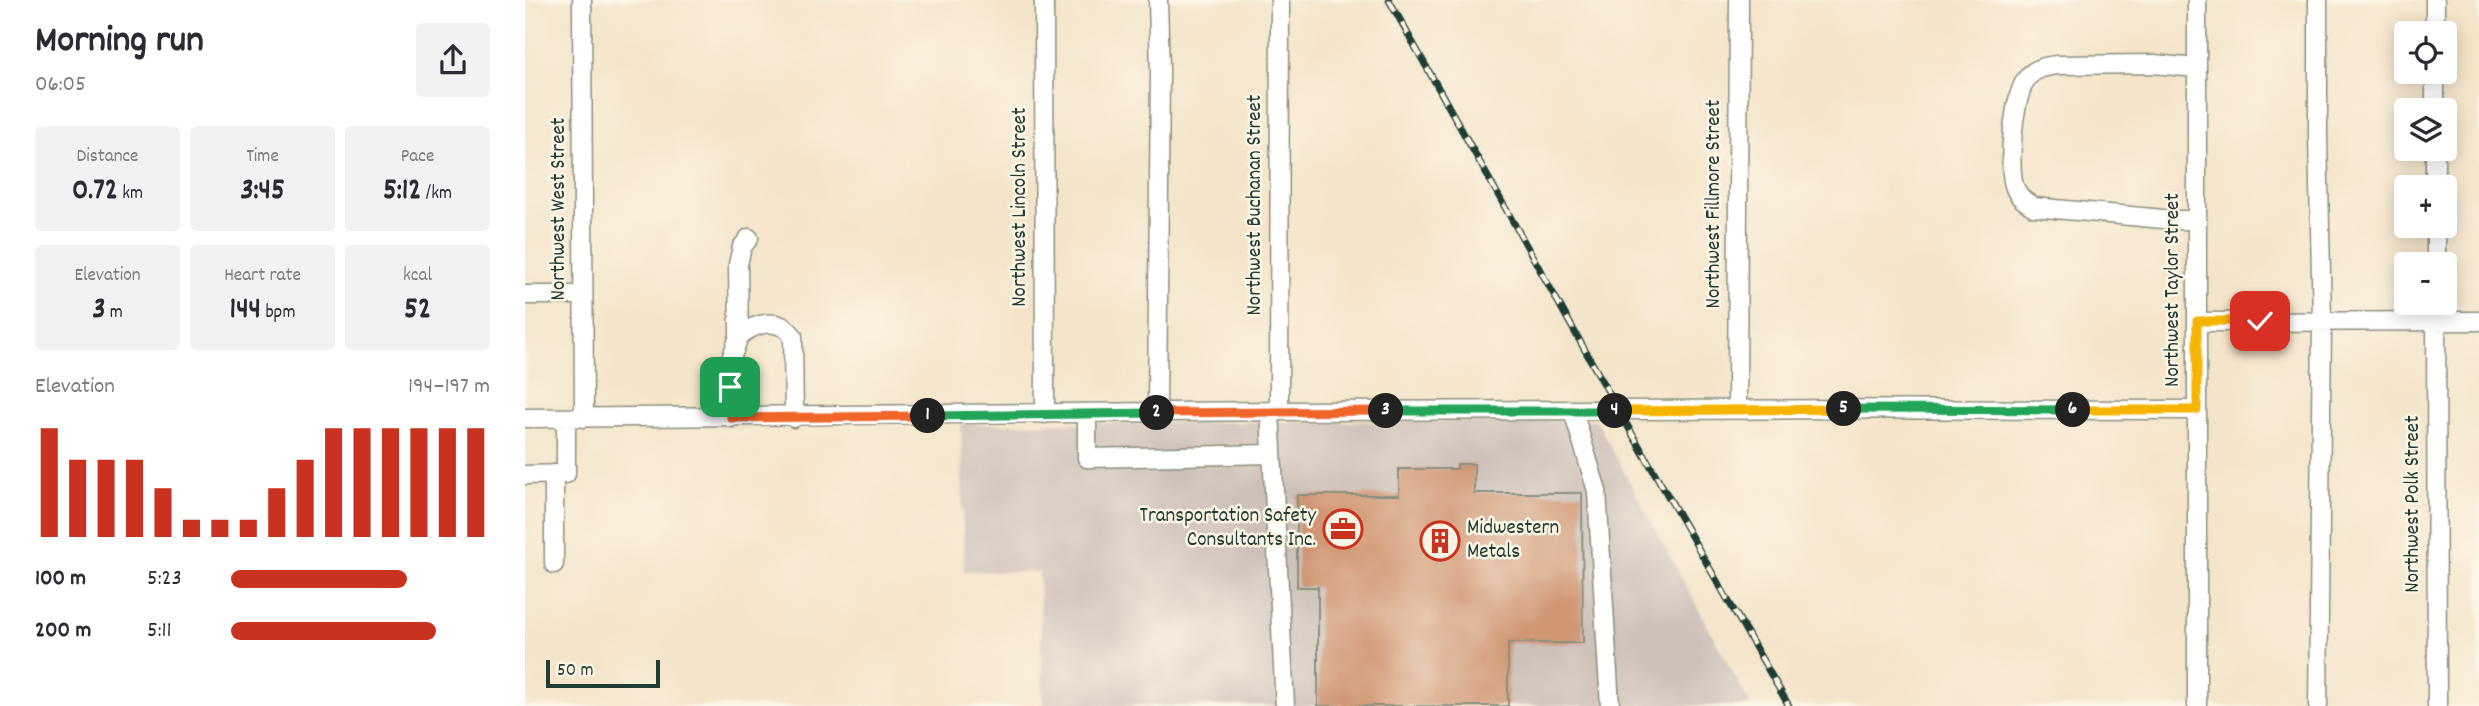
<!DOCTYPE html>
<html lang="en">
<head>
<meta charset="utf-8">
<style>
  :root { --surface:#fff; --page:#f2f2f3; --text:#2b2b33; --muted:#7c7c81; --accent:#c8321e }
  body { margin:0; font-family:Dekko,sans-serif; background:var(--page); color:var(--text); height:100vh; display:flex; flex-direction:column; font-size:26px; white-space:nowrap }
  * { box-sizing:border-box; margin:0 }
  p { font-size:23px; color:var(--muted) }
  .icon { flex:none; width:38px; height:38px; fill:none; stroke:currentColor; stroke-width:2; stroke-linecap:round; stroke-linejoin:round }
  .map { position:relative; flex:1; overflow:hidden }
  .sheet { display:flex; flex-direction:column; background:var(--surface); width:525px }
  .sheet>* { flex:none }
  .fabs { position:absolute; left:1869px; top:21px; display:grid; gap:14px }
  .fabs a { display:grid; place-items:center; width:63px; height:63px; border-radius:7px; background:var(--surface); box-shadow:0 4px 18px #0003; font-size:35px }
  .scale { position:absolute; left:21px; bottom:18px; width:114px; box-sizing:border-box; padding-left:7px; border:4px solid #1f3d34; border-top:0; font-size:19px; line-height:24px; white-space:nowrap; color:#1f3d34; -webkit-text-stroke:5px #fcf5e5; paint-order:stroke }
  .pin { position:absolute; display:grid; place-items:center; width:60px; height:60px; color:#fff; margin:-30px; border-radius:14px; box-shadow:0 4px 10px #0006 }
  .km { position:absolute; width:35px; height:35px; margin:-18px; border-radius:50%; background:#222; color:#fff; font-size:19px; line-height:35px; text-align:center }
  .round { display:grid; place-items:center; flex:none; width:74px; height:74px; border-radius:7px; background:var(--page) }
  .head { display:flex; align-items:center; justify-content:space-between; height:119px; padding:0 35px }
  h1 { font-size:38px; font-weight:700; line-height:52px }
  .figures { display:grid; grid-template-columns:repeat(3,1fr); gap:10px; height:119px; padding:7px 35px }
  .figures div { display:grid; align-content:center; border-radius:7px; background:var(--page); text-align:center }
  .figures b { font-size:30px; font-weight:700 }
  .figures small { font-size:19px; font-weight:400 }
  .figures p { font-size:19px }
  .chart { height:196px; padding:14px 35px }
  .chart p { display:flex; justify-content:space-between }
  .chart svg { width:100%; height:126px; margin-top:7px; stroke:var(--accent); stroke-width:6 }
  ul { padding:0 35px; list-style:none; font-size:23px }
  li { display:grid; grid-template-columns:112px 84px 1fr; align-items:center; height:52px }
  li i { height:18px; border-radius:9px; background:var(--accent) }
  main { display:flex; flex:1; min-height:0 }
  .map>svg:first-child { display:block }
</style>
</head>
<body>
<main>
<section class="sheet">
<div class="head"><div><h1>Morning run</h1><p>06:05</p></div><a class="round"><svg class="icon" aria-label="share" viewBox="0 0 24 24"><path d="M12 15V3M7 8l5-5 5 5M5 13v7h14v-7"/></svg></a></div>
<div class="figures">
<div><p>Distance</p><b>0.72<small> km</small></b></div>
<div><p>Time</p><b>3:45</b></div>
<div><p>Pace</p><b>5:12<small> /km</small></b></div>
</div>
<div class="figures">
<div><p>Elevation</p><b>3<small> m</small></b></div>
<div><p>Heart rate</p><b>144<small> bpm</small></b></div>
<div><p>kcal</p><b>52</b></div>
</div>
<div class="chart"><p><span>Elevation</span>194–197 m</p>
<svg viewBox="0 0 160 44" preserveAspectRatio="none"><path d="M5 44V6M15 44V17M25 44V17M35 44V17M45 44V27M55 44V38M65 44V38M75 44V38M85 44V27M95 44V17M105 44V6M115 44V6M125 44V6M135 44V6M145 44V6M155 44V6"/></svg>
</div>
<ul>
<li><b>100 m</b>5:23<i style="width:68%"></i></li>
<li><b>200 m</b>5:11<i style="width:79%"></i></li>
</ul>
</section>
<div class="map">
<svg width="1954" height="706" viewBox="0 0 1954 706">
  <rect width="100%" height="100%" fill="#fcf5e5"/>
  <filter id="ink" filterUnits="userSpaceOnUse"><feTurbulence type="fractalNoise" baseFrequency=".0143" numOctaves="2"/><feDisplacementMap in="SourceGraphic" scale="14" xChannelSelector="R" yChannelSelector="G"/><feConvolveMatrix kernelMatrix="1 2 1 2 8 2 1 2 1" color-interpolation-filters="sRGB"/></filter>
  <filter id="wash" filterUnits="userSpaceOnUse"><feTurbulence type="fractalNoise" baseFrequency=".00686" numOctaves="4" result="noise"/><feDisplacementMap in="SourceGraphic" scale="28" xChannelSelector="R" yChannelSelector="G"/><feGaussianBlur stdDeviation="1.57" result="paint"/><feColorMatrix in="noise" values="0 0 0 0 0 0 0 0 0 0 0 0 0 0 0 0 0 1.4 0 .05"/><feComposite in="paint" operator="in"/></filter>
  <g filter="url(#wash)">
    <rect width="100%" height="100%" fill="#f4e4c9"/>
    <path fill="#cec1ba" d="M1071 420 1226 706H518L514 572 439 571 436 424Z"/>
    <g id="blocks">
      <path fill="#d09775" d="M932 464H949V493H1057L1058 643H983V706H793V587H772V495H874V469H932Z"/>
    </g>
  </g>
  <g filter="url(#ink)">
    <use href="#blocks" fill-opacity="0" stroke="#8a907e" stroke-width="2"/>
    <g fill="none" stroke-linecap="round" stroke-linejoin="round">
      <g stroke="#8a907e" stroke-width="21">
        <path id="minor" d="M57 0 59 418
          M519 0 520 414
          M1910 0V33
          M1910 72V110
          M1910 149V187
          M1672 220H1649L1509 207C1501 202 1494 198 1490 188 1482 169 1488 93 1503 77 1510 68 1522 66 1532 65L1628 64 1672 68
          M1911 226V264
          M0 295H58
          M1911 303 1912 706
          M1672 322 1954 321
          M214 336C231 323 253 316 268 336L269 418
          M1212 408 1214 0
          M745 411 760 706
          M754 411 755 0
          M1048 411 1072 491 1085 706
          M632 413 635 71 633 0
          M562 414V458L747 454
          M0 418C249 418 498 412 748 411 1056 409 1364 409 1672 410
          M206 418 205 362 214 336 213 264 217 247 224 238
          M29 474V564
          M0 475 41 474V418
          M1672 706V0
          M1793 706 1797 322 1793 135V0"/>
      </g>
      <use href="#minor" stroke="#fff" stroke-width="18"/>
      <g stroke="#1f3d34" stroke-width="7">
        <path id="rail" d="M864 0 1094 411 1264 706"/>
      </g>
      <use href="#rail" stroke="#fcf5e5" stroke-width="4.5" stroke-dasharray="13" stroke-linecap="butt"/>
    </g>
  </g>
  <g fill="none" stroke-linecap="round" stroke-linejoin="round" filter="url(#ink)">
    <g stroke="#fff" stroke-width="14">
      <path id="split-1" d="M205 387 206 418 403 416"/>
    </g>
    <g stroke="#fff" stroke-width="14">
      <path id="split-2" d="M403 416 632 413"/>
    </g>
    <g stroke="#fff" stroke-width="14">
      <path id="split-3" d="M632 413 861 411"/>
    </g>
    <g stroke="#fff" stroke-width="14">
      <path id="split-4" d="M861 411H1090"/>
    </g>
    <g stroke="#fff" stroke-width="14">
      <path id="split-5" d="M1090 411 1319 409"/>
    </g>
    <g stroke="#fff" stroke-width="14">
      <path id="split-6" d="M1319 409 1548 410"/>
    </g>
    <g stroke="#fff" stroke-width="14">
      <path id="split-7" d="M1548 410H1672V321H1735"/>
    </g>
    <use href="#split-1" stroke="#f0652b" stroke-width="9"/>
    <use href="#split-2" stroke="#22a559" stroke-width="9"/>
    <use href="#split-3" stroke="#f0652b" stroke-width="9"/>
    <use href="#split-4" stroke="#22a559" stroke-width="9"/>
    <use href="#split-5" stroke="#f5b400" stroke-width="9"/>
    <use href="#split-6" stroke="#22a559" stroke-width="9"/>
    <use href="#split-7" stroke="#f5b400" stroke-width="9"/>
  </g>
  <defs>
    <g id="office-ring" transform="scale(2.0125)"><circle r="9.5" fill="#fcf5e5" stroke="#c8321e" stroke-width="1.5"/><path d="M-6-3h4V-5.5h4V-3h4V5H-6ZM-1-4.5V-3h2v-1.5ZM-6 0V1H6V0Z" fill="#c8321e"/></g>
    <g id="building-ring" transform="scale(2.0125)"><circle r="9.5" fill="#fcf5e5" stroke="#c8321e" stroke-width="1.5"/><path d="M-4-6H4V6H1V3H-1V6H-4ZM-2.5-4.3h1.7v1.8h-1.7ZM.8-4.3h1.7v1.8H.8ZM-2.5-1h1.7V.8h-1.7ZM.8-1h1.7V.8H.8Z" fill="#c8321e"/></g>
  </defs>
  <g fill-rule="evenodd">
    <use href="#office-ring" x="818" y="529"/>
    <use href="#building-ring" x="915" y="541"/>
  </g>
  <g text-anchor="middle" dominant-baseline="central" stroke-width="5" stroke-linejoin="round" paint-order="stroke">
    <g font-size="21" fill="#1f3d34" stroke="#fcf5e5">
      <text transform="translate(1190 204) rotate(-90)">Northwest Fillmore Street</text>
      <text transform="translate(731 205) rotate(-90)">Northwest Buchanan Street</text>
      <text transform="translate(496 207) rotate(-90)">Northwest Lincoln Street</text>
      <text transform="translate(35 209) rotate(-90)">Northwest West Street</text>
      <text transform="translate(1649 290) rotate(-90)">Northwest Taylor Street</text>
      <text transform="translate(1889 504) rotate(-90)">Northwest Polk Street</text>
    </g>
    <g font-size="21" fill="#1f3d34" stroke="#fcf5e5" text-anchor="end">
      <text x="791" y="517">Transportation Safety<tspan x="791" dy="24">Consultants Inc.</tspan></text>
      <text x="942" y="529" text-anchor="start">Midwestern<tspan x="942" dy="24">Metals</tspan></text>
    </g>
  </g>
</svg>
<div class="fabs">
<a><svg class="icon" aria-label="locate" viewBox="0 0 24 24"><circle cx="12" cy="12" r="6"/><path d="M12 2v4M12 18v4M2 12h4M18 12h4"/></svg></a>
<a><svg class="icon" aria-label="layers" viewBox="0 0 24 24"><path d="M12 4l9 5-9 5-9-5zM3 14l9 5 9-5"/></svg></a>
<a>+</a>
<a>−</a>
</div>
<div class="scale">50 m</div>
<div class="pin" style="left:205px;top:387px;background:#1e9e55"><svg class="icon" aria-label="arrive" viewBox="0 0 24 24"><path d="M6 21V4h12l-3 4 3 4H6"/></svg></div>
<div class="pin" style="left:1735px;top:321px;background:#d93025"><svg class="icon" aria-label="check" viewBox="0 0 24 24"><path d="M5 12l5 5 9-10"/></svg></div>
<b class="km" style="left:403px;top:416px">1</b>
<b class="km" style="left:632px;top:413px">2</b>
<b class="km" style="left:861px;top:411px">3</b>
<b class="km" style="left:1090px;top:411px">4</b>
<b class="km" style="left:1319px;top:409px">5</b>
<b class="km" style="left:1548px;top:410px">6</b>
</div>
</main>
</body>
</html>
